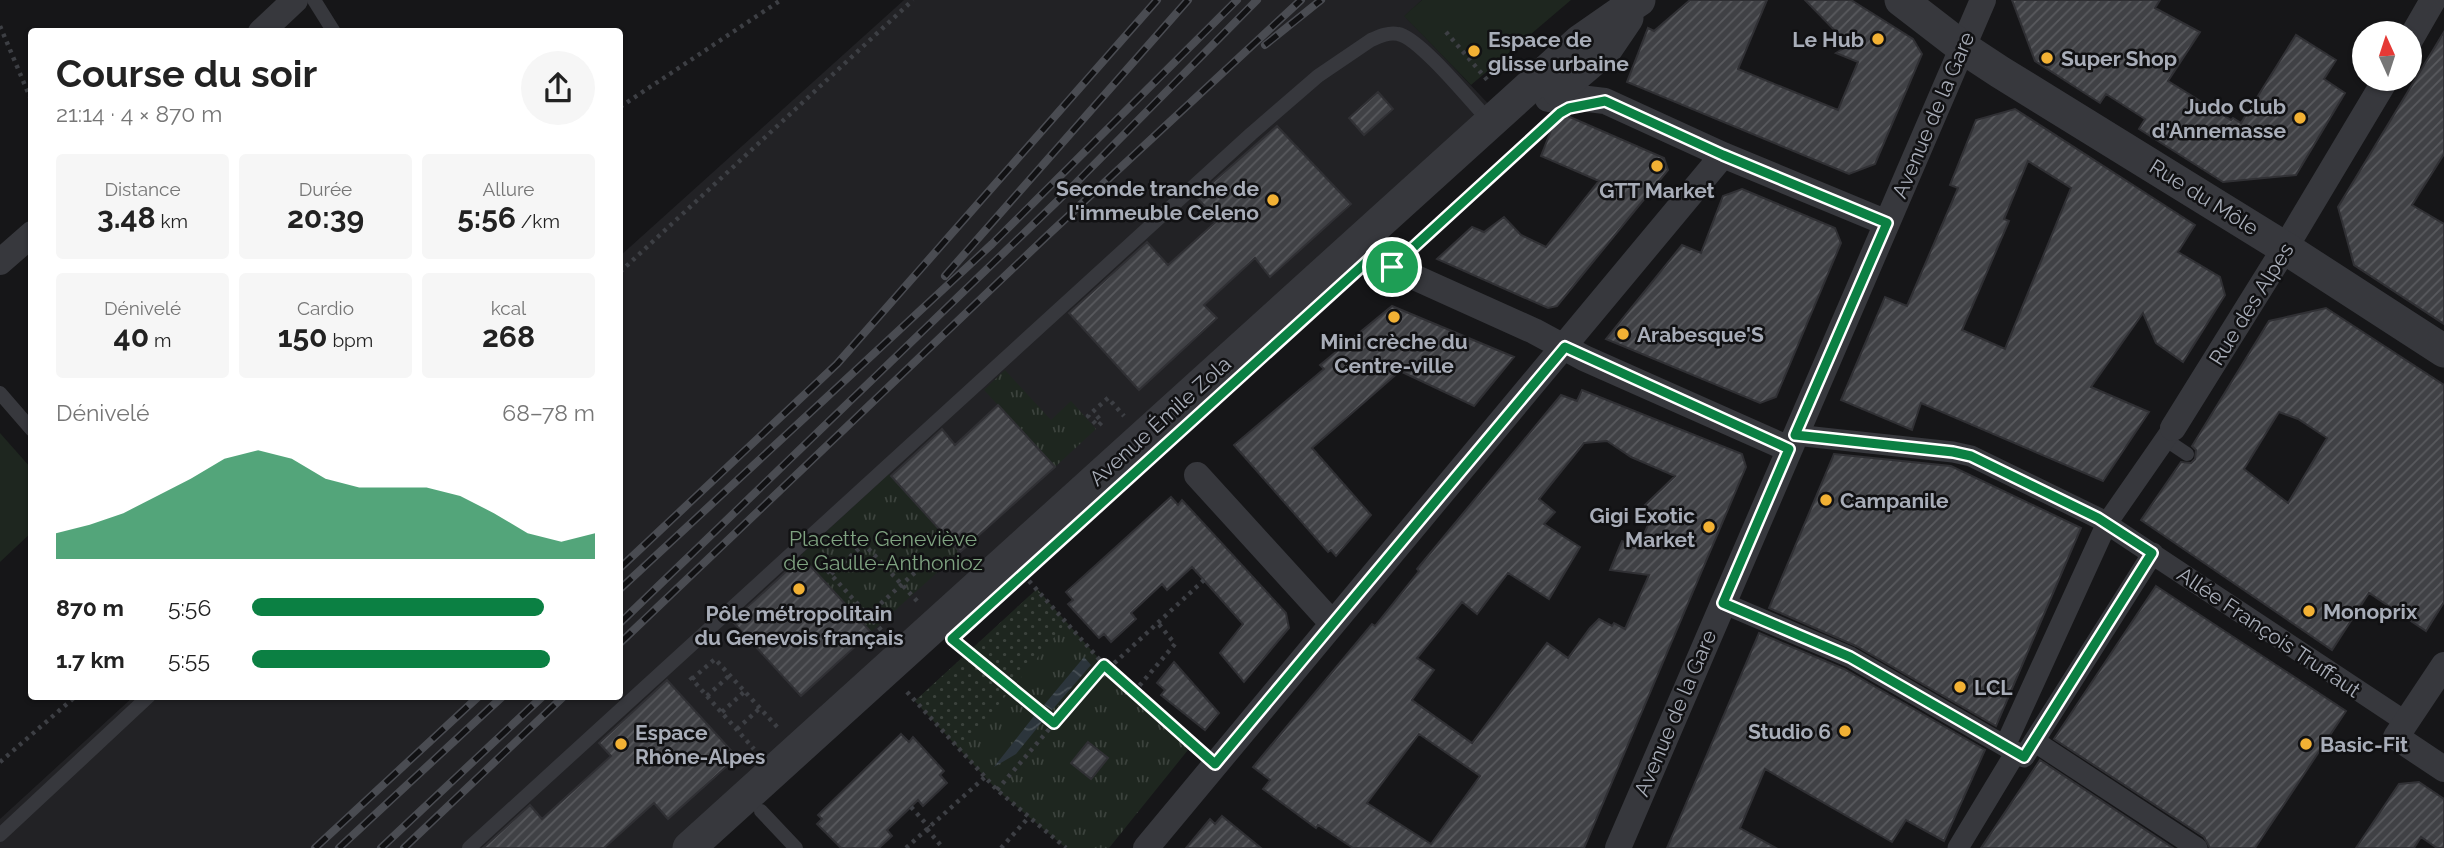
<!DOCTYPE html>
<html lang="fr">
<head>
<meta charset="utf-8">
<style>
  :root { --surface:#fff; --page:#f6f6f6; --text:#222; --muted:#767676; --accent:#0b8043 }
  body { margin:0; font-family:Raleway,sans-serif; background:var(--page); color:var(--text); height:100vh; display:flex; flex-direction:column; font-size:26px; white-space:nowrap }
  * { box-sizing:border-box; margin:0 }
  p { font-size:23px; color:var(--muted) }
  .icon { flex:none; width:38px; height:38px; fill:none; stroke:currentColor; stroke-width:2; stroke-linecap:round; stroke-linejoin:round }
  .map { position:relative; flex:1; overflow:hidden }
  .side { position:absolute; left:28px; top:28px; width:595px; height:672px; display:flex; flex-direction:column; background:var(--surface); border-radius:7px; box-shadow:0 2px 5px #0004 }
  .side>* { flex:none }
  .needle { width:46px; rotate:357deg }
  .controls { position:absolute; left:2352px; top:21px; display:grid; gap:14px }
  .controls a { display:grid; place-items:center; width:70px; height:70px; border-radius:50%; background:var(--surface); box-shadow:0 2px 5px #0004; font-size:35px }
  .pin { position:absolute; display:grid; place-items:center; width:60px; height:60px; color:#fff; margin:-30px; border:4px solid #fff; border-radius:50%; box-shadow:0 2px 7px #0007 }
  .round { display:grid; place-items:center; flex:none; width:74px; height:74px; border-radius:37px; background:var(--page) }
  .overview { display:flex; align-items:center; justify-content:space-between; height:119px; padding:0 28px }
  h1 { font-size:38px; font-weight:700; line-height:52px }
  .metrics { display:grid; grid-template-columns:repeat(3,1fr); gap:10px; height:119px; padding:7px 28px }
  .metrics div { display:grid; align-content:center; border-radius:7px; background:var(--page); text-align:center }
  .metrics b { font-size:30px; font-weight:700 }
  .metrics small { font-size:19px; font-weight:400 }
  .metrics p { font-size:19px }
  .chart { height:196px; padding:14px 28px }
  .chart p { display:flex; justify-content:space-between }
  .chart svg { width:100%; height:126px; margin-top:7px; fill:var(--accent); opacity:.7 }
  ul { padding:0 28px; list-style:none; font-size:23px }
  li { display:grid; grid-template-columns:112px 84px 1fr; align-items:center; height:52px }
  li i { height:18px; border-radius:9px; background:var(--accent) }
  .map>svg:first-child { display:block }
</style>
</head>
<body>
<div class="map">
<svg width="2444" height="848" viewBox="0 0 2444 848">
  <defs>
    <pattern id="grass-tufts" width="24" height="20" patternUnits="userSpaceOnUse" patternTransform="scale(1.75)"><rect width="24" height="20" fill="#1e261f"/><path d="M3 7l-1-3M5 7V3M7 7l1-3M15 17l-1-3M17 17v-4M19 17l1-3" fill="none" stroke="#3c433d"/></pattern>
    <pattern id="garden-dots" width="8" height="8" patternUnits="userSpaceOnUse" patternTransform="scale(1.75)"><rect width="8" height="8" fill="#1e261f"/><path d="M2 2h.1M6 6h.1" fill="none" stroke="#3c433d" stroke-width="1.8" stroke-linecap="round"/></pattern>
    <pattern id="water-waves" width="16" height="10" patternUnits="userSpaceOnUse" patternTransform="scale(1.75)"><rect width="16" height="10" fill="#2c353c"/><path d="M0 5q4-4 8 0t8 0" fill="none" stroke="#485056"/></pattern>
    <pattern id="building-hatch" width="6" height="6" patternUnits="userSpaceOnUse" patternTransform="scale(1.75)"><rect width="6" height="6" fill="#404145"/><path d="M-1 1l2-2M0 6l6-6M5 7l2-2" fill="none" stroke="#595a5e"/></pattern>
  </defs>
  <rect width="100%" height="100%" fill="#161618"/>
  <path fill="#222225" d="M904 0H1422L1405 16 1498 114 689 848H0V819L133 697 620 696V256Z"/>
  <path fill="url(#grass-tufts)" d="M1005 370 1051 420 1071 401 1096 429 1055 467 984 390Z
    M889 474 960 552 871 632 801 555Z
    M1037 589 1108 669 1192 745 1109 848H1066L997 790 915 701Z"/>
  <path fill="url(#garden-dots)" d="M1037 589 1066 623 961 750 915 701Z"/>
  <path fill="#1e261f" d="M1422 0H1571L1471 85 1404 16Z
    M0 433 31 468 32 532 0 562Z"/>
  <path fill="url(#water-waves)" d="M1084 657 1091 665 1052 710 1044 705Z
    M1034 716 1042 722 1016 754 994 767Z"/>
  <path fill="url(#building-hatch)" stroke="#303034" stroke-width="2" fill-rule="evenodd" d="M1690 0H1767L1738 69 1838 110 1858 62 1836 53 1849 45 1805 0H1851L1913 39 1922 54 1875 164 1849 174 1627 82 1648 28 1654 31Z
    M2012 0H2160L2155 8 2200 32 2168 81 2231 120 2233 118 2241 123 2296 35 2336 60 2324 79 2345 93 2296 175 2223 182 2139 129 2145 119 2106 94 2100 103 2035 61Z
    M2444 32V154L2412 205 2444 224V324L2354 265 2338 207Z
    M1378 92 1393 109 1364 135 1349 118Z
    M2015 109 2195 225 2178 252 2220 277 2225 295 2183 362 2156 343 2143 313 2091 387 2149 412 2103 481 1921 403 1912 430 1841 400 1885 297 1907 306 1958 188 1950 185 1976 120ZM2028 161 2071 188 2005 349 1962 330 2009 221 2004 219Z
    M1563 114 1664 158 1668 170 1557 306 1548 308 1437 259 1472 227 1484 232 1504 217 1521 235 1546 247 1599 181 1541 156 1554 123Z
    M1277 126 1351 204 1270 277 1255 258 1204 305 1217 318 1139 390 1069 313 1147 242 1168 265 1218 220 1196 197Z
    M1742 189 1835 228 1841 243 1776 397 1760 403 1606 339 1682 245 1701 253 1723 196Z
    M1392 306 1514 357 1474 406 1400 371 1312 448 1371 515 1336 556 1331 550 1328 552 1234 445 1324 369 1320 365Z
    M2326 308 2444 385V602L2426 631 2369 593 2332 650 2141 520 2181 462 2191 463 2195 459 2196 450 2192 446 2269 321ZM2279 412 2298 419 2327 438 2288 503 2244 469Z
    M1582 390 1742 454 1746 467 1584 848H1353L1318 825 1316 828 1263 789 1270 780 1253 767 1372 624 1375 626 1419 571 1417 569 1561 395 1577 401ZM1607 441 1631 457 1675 476 1645 505 1654 512 1638 547 1622 541 1610 570 1649 575 1625 629 1614 623 1612 626 1599 619 1590 628 1568 658 1547 643 1472 743 1412 700 1434 670 1417 658 1462 602 1477 614 1508 573 1549 599 1580 547 1544 524 1555 512 1539 499 1584 443ZM1419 734 1480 776 1431 844 1367 803Z
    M998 405 1055 467 960 552 891 476 942 429 955 445Z
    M1834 454 1951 466 2081 528 1996 726 1856 646 1769 608Z
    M1171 497 1178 505 1182 500 1286 613 1289 628 1244 682 1220 653 1243 624 1192 567 1167 590 1162 584 1131 613 1136 619 1111 642 1104 634 1099 638 1068 604 1073 600 1066 592Z
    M802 557 871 632 801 696 732 621Z
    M2156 586 2346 711 2255 848H2210L2204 837 2054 739Z
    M1759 633 1844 669 1985 750 1944 841 1906 820 1892 842 1765 769 1740 828 1776 848H1667Z
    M1174 662 1219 713 1205 730 1161 695 1165 690 1157 683Z
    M667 680 737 757 668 819 654 803 604 848H483L530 805 542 819 611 756 599 743Z
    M901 734 909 742 913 737 944 771 940 775 947 783 923 806 918 800 887 830 892 836 879 848H841L817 824 822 819 818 815Z
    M1088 742 1108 758 1091 779 1071 763Z
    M2040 760 2173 848H1981Z
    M2419 782 2444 799V848H2437L2421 837 2414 848H2356L2399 784Z
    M1222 816 1261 848H1186L1210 819 1215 824Z"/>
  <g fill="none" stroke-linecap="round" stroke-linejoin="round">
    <path stroke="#3d3f44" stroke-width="4.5" stroke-dasharray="3.5 5" stroke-linecap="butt" d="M0 26 32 102
      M1446 32 1489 82
      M620 107 781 0
      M1413 247 1546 126
      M620 272 913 0
      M1097 416 1102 422 1098 426 1088 416 1108 398 1124 416
      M816 558 883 632
      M831 574 864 544 918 602
      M1029 581 1108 669 1196 748
      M868 615 931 558
      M958 644 1054 723
      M1108 669 1204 580
      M690 677 754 749
      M1969 677 2002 698
      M692 679 715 659 779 729
      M907 692 997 790 1066 848
      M1134 692 1175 644 1158 623
      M707 696 730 675
      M722 712 744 692
      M737 729 760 708
      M0 762 76 696
      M997 790 1104 665
      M911 807 929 827
      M927 829 943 848
      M906 848 985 777
      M1001 848 1029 817"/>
    <path stroke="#37383d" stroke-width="14" d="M314 0 334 32
      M0 393 32 430
      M2172 430 2170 436 2172 444 2187 454
      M761 811 796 848
      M0 835 149 696
      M469 848 1251 134 1318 76 1371 40C1380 36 1389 32 1398 34 1419 37 1473 104 1490 122"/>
    <path stroke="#37383d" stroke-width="21" d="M1795 435 1953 452 1971 456 2098 518 2406 722
      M1723 603 1850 657 2024 757 2153 553
      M2034 741 2197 848
      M2005 746 2107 523 2173 428
      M1958 848 2016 752"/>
    <path stroke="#37383d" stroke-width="26" d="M261 32 295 0
      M2410 40 2433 0
      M1548 99 1571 97 1605 101 1723 155 1887 223
      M1373 256 1414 277 1534 331 1584 358 1789 449
      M0 262 32 234
      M2173 428 2285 248 2386 79
      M1197 475 1332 623
      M2444 665 2396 737 2444 769
      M1146 848 1723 155
      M1618 848 1983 0"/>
    <path stroke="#37383d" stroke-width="33" d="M1901 0 1962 47 2000 72 2285 248 2444 351
      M1558 90 1606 49 1627 18
      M689 848 1580 41 1639 0"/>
    <g stroke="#4a4c52" stroke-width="8">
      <path id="rail" d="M1265 45 1321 0
        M945 276 1188 0
        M620 568 837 364 1157 0
        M620 589 992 244 1237 0
        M620 623 1074 185 1257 0
        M620 643 1049 234 1301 0
        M315 848 479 696
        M339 848 503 696
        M381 848 543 696
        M404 848 564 696"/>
    </g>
    <use href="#rail" stroke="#111113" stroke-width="5" stroke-dasharray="16" stroke-linecap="butt"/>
  </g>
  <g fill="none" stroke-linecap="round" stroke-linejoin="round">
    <g stroke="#fff" stroke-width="14">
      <path id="route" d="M1605 101 1723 155 1887 223 1795 435 1953 452 1971 456 2098 518 2152 553 2024 757 1850 657 1723 603 1789 449 1565 347 1215 764 1104 665 1054 723 952 639 1373 256 1392 267 1560 113 1569 108Z"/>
    </g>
    <use href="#route" stroke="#0b8043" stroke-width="9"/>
  </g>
  <g fill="#f2b134" stroke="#111113" stroke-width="2.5">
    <circle cx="1878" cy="39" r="7"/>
    <circle cx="1474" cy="51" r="7"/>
    <circle cx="2047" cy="58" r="7"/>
    <circle cx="2300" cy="118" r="7"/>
    <circle cx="1657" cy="166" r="7"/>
    <circle cx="1273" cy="200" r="7"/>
    <circle cx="1394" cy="317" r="7"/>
    <circle cx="1623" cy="334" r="7"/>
    <circle cx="1826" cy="500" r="7"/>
    <circle cx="1709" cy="527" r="7"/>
    <circle cx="799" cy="589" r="7"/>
    <circle cx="2309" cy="611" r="7"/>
    <circle cx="1960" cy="687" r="7"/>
    <circle cx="1845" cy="731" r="7"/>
    <circle cx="621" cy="744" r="7"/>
    <circle cx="2306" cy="744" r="7"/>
  </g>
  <g text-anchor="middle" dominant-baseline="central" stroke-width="5" stroke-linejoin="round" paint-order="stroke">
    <g font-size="21" font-weight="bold" fill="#a8adb8" stroke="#111113" text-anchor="start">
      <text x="1488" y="39">Espace de<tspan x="1488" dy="24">glisse urbaine</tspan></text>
      <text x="1864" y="39" text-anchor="end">Le Hub</text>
      <text x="2061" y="58">Super Shop</text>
      <text x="2286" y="106" text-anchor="end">Judo Club<tspan x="2286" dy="24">d'Annemasse</tspan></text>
      <text x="1259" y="188" text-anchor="end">Seconde tranche de<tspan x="1259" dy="24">l'immeuble Celeno</tspan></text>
      <text x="1657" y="190" text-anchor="middle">GTT Market</text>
      <text x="1637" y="334">Arabesque'S</text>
      <text x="1394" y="341" text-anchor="middle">Mini crèche du<tspan x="1394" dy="24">Centre-ville</tspan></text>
      <text x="1840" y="500">Campanile</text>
      <text x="1695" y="515" text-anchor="end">Gigi Exotic<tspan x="1695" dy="24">Market</tspan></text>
      <text x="2323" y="611">Monoprix</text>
      <text x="799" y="613" text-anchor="middle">Pôle métropolitain<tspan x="799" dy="24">du Genevois français</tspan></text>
      <text x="1974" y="687">LCL</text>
      <text x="1831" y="731" text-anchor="end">Studio 6</text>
      <text x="635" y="732">Espace<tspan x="635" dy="24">Rhône-Alpes</tspan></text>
      <text x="2320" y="744">Basic-Fit</text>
    </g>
    <g font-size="21" fill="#a8adb8" stroke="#111113">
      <text transform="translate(1933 115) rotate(-67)">Avenue de la Gare</text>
      <text transform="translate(2204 197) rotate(32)">Rue du Môle</text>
      <text transform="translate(2251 304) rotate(-58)">Rue des Alpes</text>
      <text transform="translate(1160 421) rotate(-42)">Avenue Émile Zola</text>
      <text transform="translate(2269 632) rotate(34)">Allée François Truffaut</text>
      <text transform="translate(1675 713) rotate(-67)">Avenue de la Gare</text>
    </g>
    <g font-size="21" fill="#7fa381" stroke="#111113">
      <text x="883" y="538">Placette Geneviève<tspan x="883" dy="24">de Gaulle-Anthonioz</tspan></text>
    </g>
  </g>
</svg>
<div class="controls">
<a><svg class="needle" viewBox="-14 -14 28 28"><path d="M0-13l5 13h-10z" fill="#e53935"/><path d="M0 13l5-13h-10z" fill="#767676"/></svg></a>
</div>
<div class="pin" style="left:1392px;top:267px;background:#1e9e55"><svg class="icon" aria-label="arrive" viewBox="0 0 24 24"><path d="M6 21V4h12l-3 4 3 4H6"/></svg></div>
<section class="side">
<div class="overview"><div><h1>Course du soir</h1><p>21:14 · 4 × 870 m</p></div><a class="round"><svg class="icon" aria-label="share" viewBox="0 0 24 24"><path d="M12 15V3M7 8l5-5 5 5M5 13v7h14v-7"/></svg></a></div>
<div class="metrics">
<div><p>Distance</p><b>3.48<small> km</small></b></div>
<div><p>Durée</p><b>20:39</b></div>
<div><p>Allure</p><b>5:56<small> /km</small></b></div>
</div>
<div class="metrics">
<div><p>Dénivelé</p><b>40<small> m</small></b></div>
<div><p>Cardio</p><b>150<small> bpm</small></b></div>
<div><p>kcal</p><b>268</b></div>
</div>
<div class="chart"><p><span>Dénivelé</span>68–78 m</p>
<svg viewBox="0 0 160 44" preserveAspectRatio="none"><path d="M0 44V35L10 32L20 28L30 22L40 16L50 9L60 6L70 9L80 16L90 19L100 19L110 19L120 22L130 28L140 35L150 38L160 35V44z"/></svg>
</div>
<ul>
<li><b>870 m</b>5:56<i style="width:85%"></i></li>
<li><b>1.7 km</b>5:55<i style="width:87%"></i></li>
</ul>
</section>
</div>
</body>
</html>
